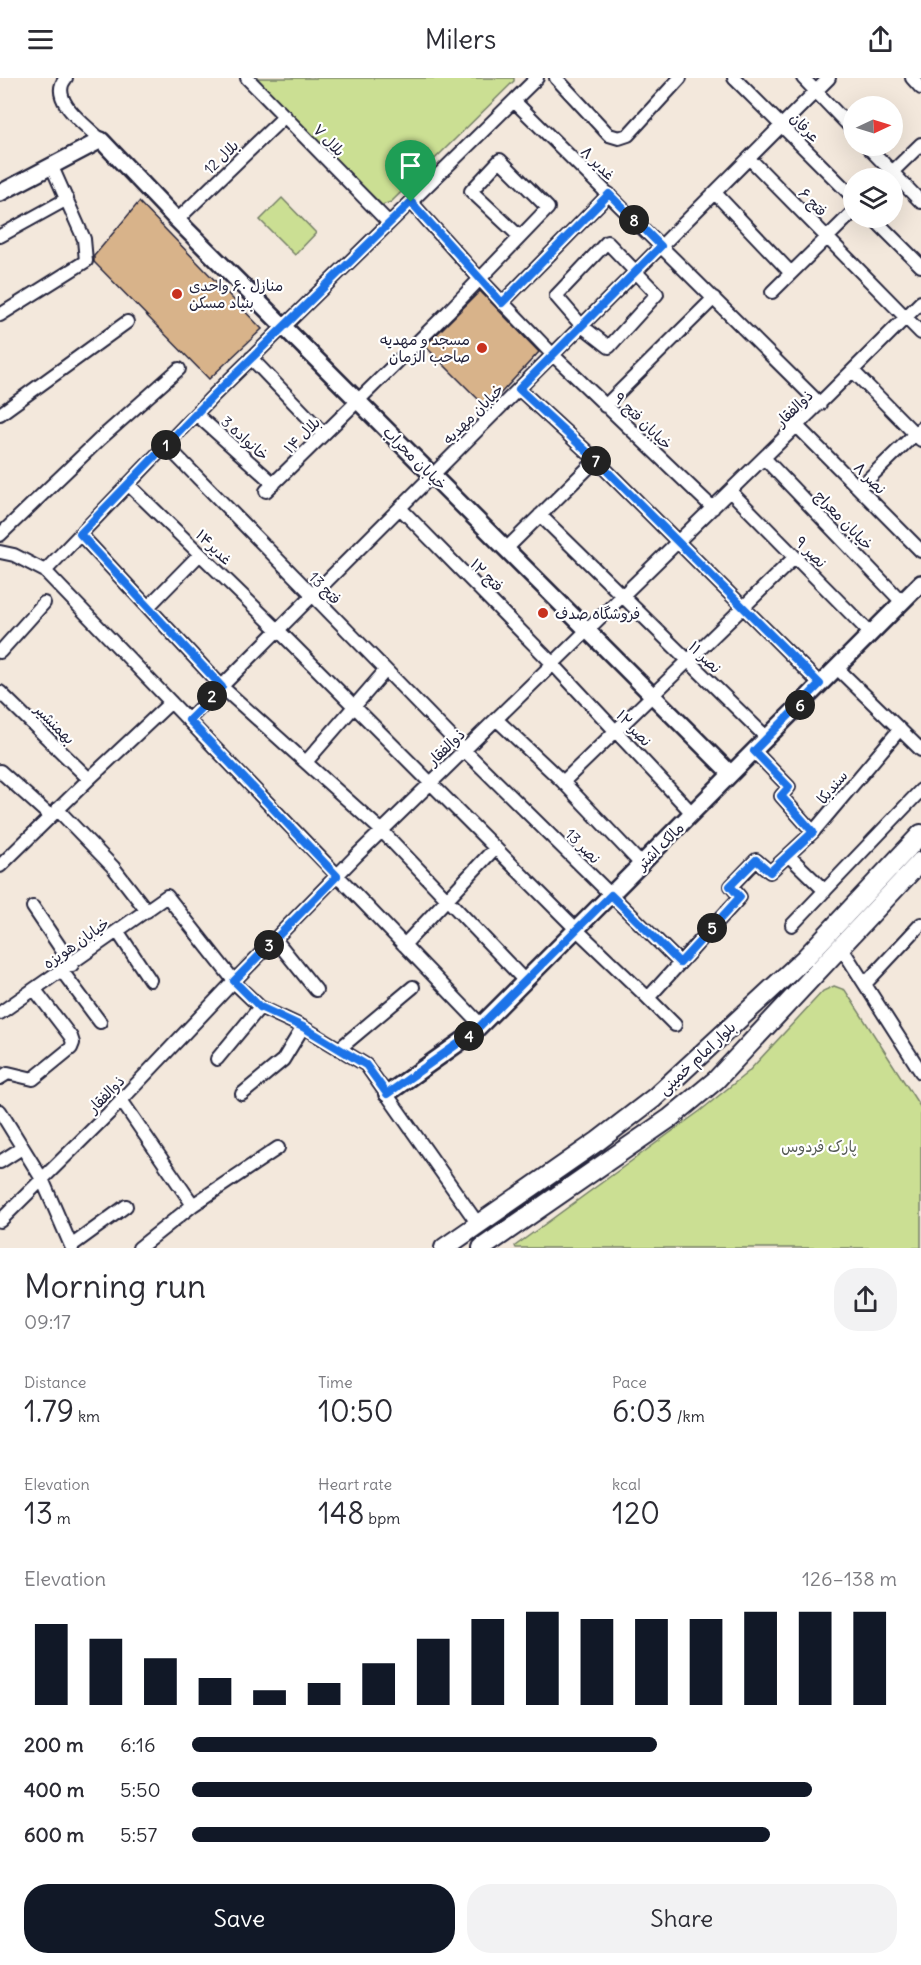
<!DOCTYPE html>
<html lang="en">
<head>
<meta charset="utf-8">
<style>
  :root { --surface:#fff; --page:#f2f2f3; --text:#2b2b33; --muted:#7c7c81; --accent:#111827 }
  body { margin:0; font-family:Delius,"Playpen Sans Arabic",sans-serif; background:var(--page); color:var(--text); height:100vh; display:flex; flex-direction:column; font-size:22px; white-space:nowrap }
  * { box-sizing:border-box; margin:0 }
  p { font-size:20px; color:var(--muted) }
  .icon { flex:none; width:33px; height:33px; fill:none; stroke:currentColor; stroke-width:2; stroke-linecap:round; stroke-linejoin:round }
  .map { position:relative; height:1170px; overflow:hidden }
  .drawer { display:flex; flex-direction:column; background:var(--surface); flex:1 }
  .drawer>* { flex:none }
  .needle { width:39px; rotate:86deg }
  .tools { position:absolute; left:843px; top:18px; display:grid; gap:12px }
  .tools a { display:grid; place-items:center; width:60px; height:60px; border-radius:50%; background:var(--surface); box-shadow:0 6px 24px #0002; font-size:30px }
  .pin { position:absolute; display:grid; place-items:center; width:51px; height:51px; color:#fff; margin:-62px -26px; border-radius:50% 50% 50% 0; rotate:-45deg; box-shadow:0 0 6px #0007 }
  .pin .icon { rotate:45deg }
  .km { position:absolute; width:30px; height:30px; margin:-15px; border-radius:50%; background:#222; color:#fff; font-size:16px; line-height:30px; text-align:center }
  .round { display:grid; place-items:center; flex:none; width:63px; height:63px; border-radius:24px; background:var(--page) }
  .summary { display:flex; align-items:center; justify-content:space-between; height:102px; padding:0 24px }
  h1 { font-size:33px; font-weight:600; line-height:45px }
  .metrics { display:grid; grid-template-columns:repeat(3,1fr); gap:9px; height:102px; padding:6px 24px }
  .metrics div { display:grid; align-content:center }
  .metrics b { font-size:30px; font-weight:600 }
  .metrics small { font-size:16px; font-weight:400 }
  .metrics p { font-size:16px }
  .chart { height:168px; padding:12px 24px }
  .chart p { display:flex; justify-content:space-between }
  .chart svg { width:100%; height:108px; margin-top:6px; stroke:var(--accent); stroke-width:6 }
  .button { display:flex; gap:12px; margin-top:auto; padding:12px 24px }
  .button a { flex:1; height:69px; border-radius:24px; background:var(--accent); color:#fff; font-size:24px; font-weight:600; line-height:69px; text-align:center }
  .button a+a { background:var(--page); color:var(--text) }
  ul { padding:0 24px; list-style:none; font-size:20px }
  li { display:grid; grid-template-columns:96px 72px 1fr; align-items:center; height:45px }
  li i { height:15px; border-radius:8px; background:var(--accent) }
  header { display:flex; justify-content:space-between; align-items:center; height:78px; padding:0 24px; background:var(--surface); font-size:27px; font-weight:600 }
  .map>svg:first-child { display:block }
</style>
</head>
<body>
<header><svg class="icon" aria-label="menu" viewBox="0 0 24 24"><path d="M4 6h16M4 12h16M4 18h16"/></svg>Milers<svg class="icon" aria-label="share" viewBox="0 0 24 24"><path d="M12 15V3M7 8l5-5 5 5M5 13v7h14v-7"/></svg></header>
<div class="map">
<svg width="921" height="1170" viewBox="0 0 921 1170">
  <rect width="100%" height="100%" fill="#f3e8dc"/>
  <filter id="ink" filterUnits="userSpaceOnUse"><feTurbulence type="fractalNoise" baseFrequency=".0167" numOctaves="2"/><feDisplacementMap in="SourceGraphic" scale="12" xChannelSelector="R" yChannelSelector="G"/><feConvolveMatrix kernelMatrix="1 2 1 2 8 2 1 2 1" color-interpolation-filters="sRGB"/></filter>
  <g filter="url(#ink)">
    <path fill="#cbdf93" stroke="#768067" stroke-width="1.5" d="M253 0H514V3L391 124 382 127Z
      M282 120 316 155 295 177 260 142Z
      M834 908 845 912 921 1030V1170H516L515 1168 700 1033 748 994 823 913Z"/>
    <path fill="#d8b38a" stroke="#22223b" stroke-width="1.5" d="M139 124 262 251 209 301 94 184V178Z
      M480 213 539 274 487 330 425 268Z"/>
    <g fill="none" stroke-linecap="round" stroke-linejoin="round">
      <g stroke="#22223b" stroke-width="16">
        <path id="minor" d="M66 0C47 21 87 48 101 62
          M247 0 389 145
          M556 0 609 57 619 60 628 57 680 0
          M734 0 854 120
          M803 0 854 53
          M912 0 921 10
          M514 23 820 326
          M867 68 921 124
          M749 80 921 255
          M886 100 921 66
          M715 115 791 195
          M411 124 479 200 553 277 713 430
          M873 140 921 188
          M177 142 285 38
          M0 158 67 121
          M607 164 657 216 609 269 582 248 556 218Z
          M772 214 854 133
          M502 225 609 116
          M0 237 86 183 84 161 52 89
          M251 280 324 356
          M853 293 921 362
          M519 311 596 382 820 606
          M605 328 714 220
          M0 336 127 244
          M196 336 274 406
          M797 348 921 473
          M166 367 464 672 680 885
          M764 380 902 524
          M128 406 278 552 576 851 648 920 740 819 731 808 756 782 770 794 813 754 900 651
          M859 410 921 350
          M266 413 448 234 548 130 500 82 471 113 520 159
          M730 413 871 556
          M400 430 553 586 692 735
          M540 437 767 660
          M80 456 222 609 382 753 525 903
          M0 457 100 361 179 291
          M506 471 596 382
          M0 474 14 477 45 493 481 947
          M45 493 214 317 537 0
          M148 529 200 476
          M0 574 44 525
          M837 590 921 672
          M0 614 89 701
          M496 641 563 704 641 786
          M188 642 829 0
          M754 673 789 709 781 718 813 754
          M306 684 385 593
          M0 693 50 738
          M563 704 795 479
          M57 731 113 789 147 833
          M788 777 825 813
          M0 788 89 701 171 624
          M33 829 72 887
          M792 847 921 712
          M118 854 150 902
          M275 861 316 912
          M404 867 495 770
          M841 869 921 994
          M62 893 100 944
          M865 906 921 846
          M648 920 675 947
          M0 935 167 818 238 908 260 929 303 949 366 987 478 1146
          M339 971 413 909
          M217 981 260 929
          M0 1000 8 995 33 1001 71 970 73 965 71 959 35 912
          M242 1016 283 982 303 949
          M121 1022 193 1127
          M0 1033 42 1101 72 1170
          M0 1084 22 1070
          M0 1143 109 1035 234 903 357 777 829 316 921 224
          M71 1168 126 1128
          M139 1170 193 1127 278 1070"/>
      </g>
      <g stroke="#22223b" stroke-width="20">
        <path id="tertiary" d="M0 115 101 62 177 142 731 696
          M387 1016 473 955 921 505"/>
      </g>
      <g stroke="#22223b" stroke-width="22">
        <path id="primary" d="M444 1170 598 1063 654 1020 805 880 921 756
          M482 1170 670 1040 716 1002 921 783"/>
      </g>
      <use href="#minor" stroke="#fff" stroke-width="12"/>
      <use href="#tertiary" stroke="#fff" stroke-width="15"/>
      <use href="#primary" stroke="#fff" stroke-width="18"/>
    </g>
  </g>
  <g fill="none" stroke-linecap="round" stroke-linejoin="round" filter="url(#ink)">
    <g stroke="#fff" stroke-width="12">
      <path id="route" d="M609 116 661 168 519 311 596 382 820 606 754 673 789 709 781 718 813 754 770 794 756 782 730 808 740 819 680 885 611 817 473 955 387 1016 366 987 303 949 260 929 234 903 337 798 189 642 222 609 80 456 214 317 411 124 502 225Z"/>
    </g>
    <use href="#route" stroke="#1a73e8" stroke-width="8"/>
  </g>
  <g fill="#c8321e" stroke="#fff" stroke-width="2">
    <circle cx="177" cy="216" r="6"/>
    <circle cx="482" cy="270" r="6"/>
    <circle cx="543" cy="535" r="6"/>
  </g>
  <g text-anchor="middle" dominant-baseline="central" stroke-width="4.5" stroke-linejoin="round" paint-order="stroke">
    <g font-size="15" fill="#22223b" stroke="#fff">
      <text transform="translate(805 49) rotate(45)">عرفان</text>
      <text transform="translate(329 62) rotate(46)">بلال ۷</text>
      <text transform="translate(221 79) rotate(-44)">بلال 12</text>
      <text transform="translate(598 85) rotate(45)">غدیر ۸</text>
      <text transform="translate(813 124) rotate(46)">فتح ۶</text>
      <text transform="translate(794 330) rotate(-44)">ذوالفقار</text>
      <text transform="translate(473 336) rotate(-45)">خیابان مهدیه</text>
      <text transform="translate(643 343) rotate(44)">خیابان فتح ۹</text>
      <text transform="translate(302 357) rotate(-45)">بلال ۱۴</text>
      <text transform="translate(245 360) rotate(42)">خانواده 3</text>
      <text transform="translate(415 380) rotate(45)">خیابان محراب</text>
      <text transform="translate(870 400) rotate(45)">نصر ۸</text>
      <text transform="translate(844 442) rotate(46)">خیابان معراج</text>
      <text transform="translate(214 469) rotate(44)">غدیر۱۴</text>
      <text transform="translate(811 474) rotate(45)">نصر ۹</text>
      <text transform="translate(487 497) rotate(45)">فتح ۱۲</text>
      <text transform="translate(325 510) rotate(46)">فتح 13</text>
      <text transform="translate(705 579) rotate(44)">نصر ۱۱</text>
      <text transform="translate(55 646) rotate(45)">بهمنشیر</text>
      <text transform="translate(634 650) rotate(47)">نصر ۱۲</text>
      <text transform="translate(446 669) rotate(-44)">ذوالفقار</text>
      <text transform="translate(832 709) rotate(-50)">سندیکا</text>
      <text transform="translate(583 768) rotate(45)">نصر 13</text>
      <text transform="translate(660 768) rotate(-45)">مالک اشتر</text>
      <text transform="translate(76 865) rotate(-35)">خیابان هویزه</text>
      <text transform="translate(697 980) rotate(-43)">بلوار امام خمینی</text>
      <text transform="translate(106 1016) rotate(-46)">ذوالفقار</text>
    </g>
    <g font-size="15" fill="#22223b" stroke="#fff" text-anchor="start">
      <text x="189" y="207">منازل ۶۰ واحدی<tspan x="189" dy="17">بنیاد مسکن</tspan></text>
      <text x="470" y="261" text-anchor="end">مسجد و مهدیه<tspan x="470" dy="17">صاحب الزمان</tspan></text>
      <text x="555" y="535">فروشگاه صدف</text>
    </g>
    <g font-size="15" fill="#555b55" stroke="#fff">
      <text x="819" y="1068">پارک فردوس</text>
    </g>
  </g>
</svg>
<div class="tools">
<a><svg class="needle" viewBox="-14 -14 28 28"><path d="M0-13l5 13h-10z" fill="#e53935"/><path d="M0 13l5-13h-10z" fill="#7c7c81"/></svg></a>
<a><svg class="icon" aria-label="layers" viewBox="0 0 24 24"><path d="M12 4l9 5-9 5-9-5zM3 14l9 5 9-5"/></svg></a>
</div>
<div class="pin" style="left:411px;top:124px;background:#1e9e55"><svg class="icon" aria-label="arrive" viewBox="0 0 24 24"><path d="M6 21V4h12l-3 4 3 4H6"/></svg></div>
<b class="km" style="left:166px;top:367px">1</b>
<b class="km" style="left:212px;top:618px">2</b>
<b class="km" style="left:269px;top:867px">3</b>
<b class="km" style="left:469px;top:958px">4</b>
<b class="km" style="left:712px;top:850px">5</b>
<b class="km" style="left:800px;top:627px">6</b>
<b class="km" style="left:596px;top:383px">7</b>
<b class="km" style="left:634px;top:142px">8</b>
</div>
<section class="drawer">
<div class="summary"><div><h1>Morning run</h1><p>09:17</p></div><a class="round"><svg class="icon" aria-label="share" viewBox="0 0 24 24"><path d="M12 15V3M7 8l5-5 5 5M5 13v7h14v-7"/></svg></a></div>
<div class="metrics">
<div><p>Distance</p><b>1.79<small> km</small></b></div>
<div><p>Time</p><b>10:50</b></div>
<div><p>Pace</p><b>6:03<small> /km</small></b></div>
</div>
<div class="metrics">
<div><p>Elevation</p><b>13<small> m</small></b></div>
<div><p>Heart rate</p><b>148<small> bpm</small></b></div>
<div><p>kcal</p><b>120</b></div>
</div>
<div class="chart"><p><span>Elevation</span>126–138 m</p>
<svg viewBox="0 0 160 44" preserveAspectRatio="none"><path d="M5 44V11M15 44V17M25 44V25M35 44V33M45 44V38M55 44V35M65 44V27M75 44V17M85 44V9M95 44V6M105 44V9M115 44V9M125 44V9M135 44V6M145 44V6M155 44V6"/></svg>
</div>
<ul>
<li><b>200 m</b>6:16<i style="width:66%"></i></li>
<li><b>400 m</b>5:50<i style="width:88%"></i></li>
<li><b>600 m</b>5:57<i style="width:82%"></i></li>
</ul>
<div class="button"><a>Save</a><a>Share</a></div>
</section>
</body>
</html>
